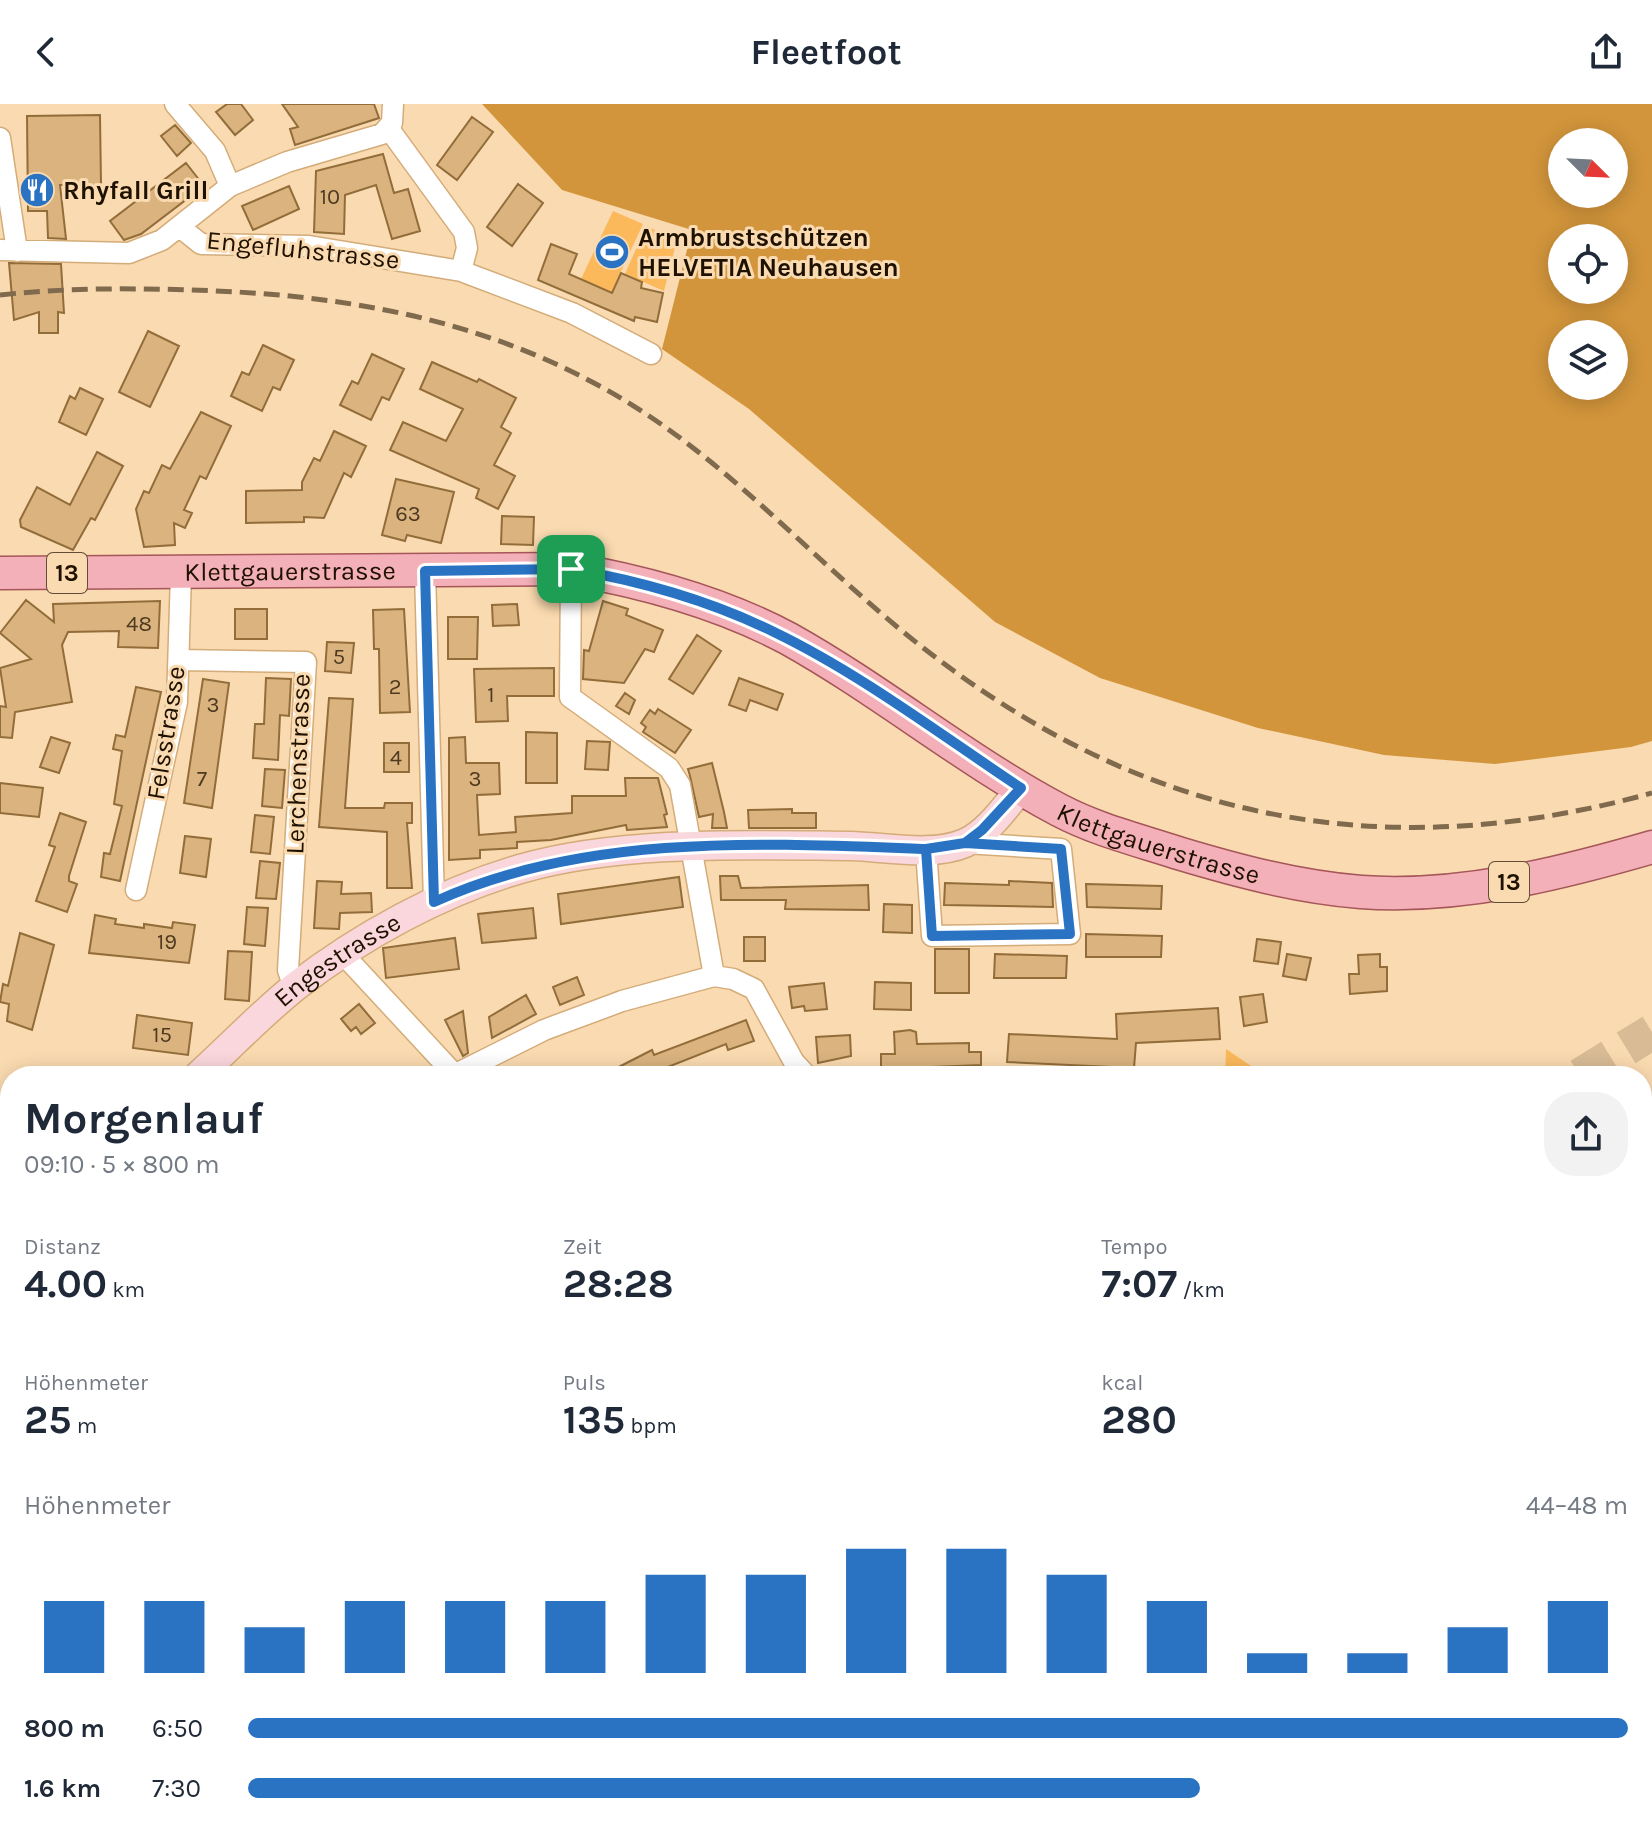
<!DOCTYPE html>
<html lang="de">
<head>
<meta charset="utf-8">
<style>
  :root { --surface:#fff; --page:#f2f2f3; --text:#1f2937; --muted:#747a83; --accent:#2a73c3 }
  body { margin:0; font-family:Karla,sans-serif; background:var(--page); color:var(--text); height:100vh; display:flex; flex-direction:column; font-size:30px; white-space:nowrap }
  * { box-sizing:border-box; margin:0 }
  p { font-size:26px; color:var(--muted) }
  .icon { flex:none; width:44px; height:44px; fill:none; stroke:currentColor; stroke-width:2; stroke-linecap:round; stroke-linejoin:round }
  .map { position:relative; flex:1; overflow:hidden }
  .side { position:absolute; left:0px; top:962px; width:1652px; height:768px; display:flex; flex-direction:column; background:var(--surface); border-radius:32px 32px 0 0; box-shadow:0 4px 20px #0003 }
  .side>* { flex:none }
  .needle { width:52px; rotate:114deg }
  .fabs { position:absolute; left:1548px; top:24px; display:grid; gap:16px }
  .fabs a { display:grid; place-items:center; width:80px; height:80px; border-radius:50%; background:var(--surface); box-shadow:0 4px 20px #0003; font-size:40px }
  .pin { position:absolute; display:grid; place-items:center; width:68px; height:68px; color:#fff; margin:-34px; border-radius:16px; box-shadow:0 4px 12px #0006 }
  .round { display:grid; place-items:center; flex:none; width:84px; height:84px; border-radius:32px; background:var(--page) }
  .overview { display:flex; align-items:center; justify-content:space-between; height:136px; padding:0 24px }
  h1 { font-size:44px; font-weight:700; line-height:60px }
  .metrics { display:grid; grid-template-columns:repeat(3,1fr); gap:12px; height:136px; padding:8px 24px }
  .metrics div { display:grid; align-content:center }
  .metrics b { font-size:40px; font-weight:700 }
  .metrics small { font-size:22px; font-weight:400 }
  .metrics p { font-size:22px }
  .chart { height:224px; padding:16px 24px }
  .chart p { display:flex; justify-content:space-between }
  .chart svg { width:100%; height:144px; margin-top:8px; stroke:var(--accent); stroke-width:6 }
  ul { padding:0 24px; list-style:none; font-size:26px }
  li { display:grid; grid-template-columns:128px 96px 1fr; align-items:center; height:60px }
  li i { height:20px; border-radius:10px; background:var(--accent) }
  header { display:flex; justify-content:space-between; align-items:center; height:104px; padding:0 24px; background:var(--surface); font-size:36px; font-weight:700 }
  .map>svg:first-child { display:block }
</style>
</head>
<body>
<header><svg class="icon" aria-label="back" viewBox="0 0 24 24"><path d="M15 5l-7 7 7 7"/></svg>Fleetfoot<svg class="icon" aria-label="share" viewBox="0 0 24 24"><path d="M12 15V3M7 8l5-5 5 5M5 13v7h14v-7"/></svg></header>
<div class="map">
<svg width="1652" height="1730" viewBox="0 0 1652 1730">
  <rect width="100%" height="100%" fill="#fadab0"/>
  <path fill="#fbb95b" d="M613 107 643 120 611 189 581 175Z
    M646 122 677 136 664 187 625 170Z
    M1226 945 1266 972H1225Z
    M77 1720H212L218 1730H61Z"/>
  <path fill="#d2953b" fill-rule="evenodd" d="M482 0H1652V637L1631 643 1495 660 1384 651 1258 624 1100 574 995 518 749 305 662 245 692 126 562 86ZM1562 38H1614V90H1562ZM1562 134H1614V186H1562ZM1562 230H1614V282H1562Z
    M1652 1152V1416L1642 1361V1155Z
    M1652 1433V1493L1642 1482V1438Z"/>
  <path fill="#dab37f" stroke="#926d3a" stroke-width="2" d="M227 0H241L253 16 235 31 216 8Z
    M282 0H374L379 14 295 41 290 25 298 23Z
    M100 11 101 81H60L66 135 48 134 47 107H28L27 12Z
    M472 13 493 28 457 76 437 61Z
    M175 21 191 39 177 52 161 32Z
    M383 50 394 89 408 85 420 127 392 135 376 81 345 91 344 130 314 128 316 67Z
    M186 59 204 82 141 130 124 136 110 117Z
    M518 80 543 99 512 142 487 123Z
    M289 82 299 105 253 126 242 102Z
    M551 140 577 150 569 170 612 189 621 169 642 178 641 184 663 189 657 218 635 213 634 217 538 176Z
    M9 159 61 160 64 209 58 208V229H39V208L14 216Z
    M148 227 179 242 150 303 119 288Z
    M263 241 294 256 280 286 273 283 262 307 231 292 242 268 249 271Z
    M372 250 404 265 389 296 382 293 371 316 340 301 352 277 358 280Z
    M432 258 477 278 479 275 516 294 501 323 511 329 494 361 515 372 498 405 476 394 479 385 390 346 403 318 446 337 463 305 420 285Z
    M80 284 103 295 86 331 59 318 70 292 75 295Z
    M201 308 231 322 206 375 200 372 184 406 192 409 185 424 174 419 175 441 144 443 136 405 144 387 149 389 162 361 170 365Z
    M334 327 366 342 351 373 344 369 324 414 304 413V418L246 419V387L302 386V378L314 354 320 357Z
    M97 348 123 362 95 416 91 414 73 446 21 423 20 416 37 383 70 401Z
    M396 375 454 388 441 439 407 431 405 437 382 431Z
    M502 412 534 413 533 441 501 440Z
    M26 496 54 518 53 500 160 497 158 544 118 543 119 527 68 528 62 541 72 598 15 608 12 634 0 633V602L6 603 0 564 31 555 0 529Z
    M603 497 628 505 626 511 663 526 654 548 645 545 624 579 583 575 584 546 589 547Z
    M517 500 519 521 493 522 492 501Z
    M235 505H267V535H235Z
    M404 505 410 608 380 609 379 545H374L373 506Z
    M448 513H478L477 555H448Z
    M697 531 721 547 693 590 669 575Z
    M327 538 354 539 351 569 325 567Z
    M554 564V592H507L508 617 476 618 474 565Z
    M266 574 291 575 289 612 280 611 278 656 253 654 255 620H264Z
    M739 574 783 590 777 606 750 596 746 607 729 601Z
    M203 575 229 579 212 704 184 699Z
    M136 583 161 588 120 777 101 773 104 749 110 750 122 702 114 700 122 647 113 645 116 631 125 633Z
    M625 589 635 596 629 610 616 602Z
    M329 594 353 595 345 704H384L385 699H412V719H407L412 784H387V728L319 723Z
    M658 605 691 626 675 649 643 628 646 623 641 619 650 606 655 610Z
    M526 628 557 629V679H526Z
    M51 633 70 639 59 669 40 663Z
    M465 633 466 659H499L500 690 477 691 479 731 516 728 515 713 572 709V692H626L625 674H658L667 710 664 711 667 723 627 726 626 721 551 736 517 738V744L480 746V754L449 756V634Z
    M587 637 610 638 608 666 585 665Z
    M384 639H409V668H384Z
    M712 659 724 708 727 724H712L713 710 699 713 690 672 688 665Z
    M265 665 285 666 282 704 262 702Z
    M0 679 43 684 39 713 0 709Z
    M792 705V709H816V724H749L748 706Z
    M60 709 86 718 69 772V777L77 780 67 808 36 797 55 743 49 741Z
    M255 711 274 713 270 750 251 748Z
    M185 732 211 735 206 773 180 769Z
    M260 757 280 759 276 795 256 794Z
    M720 772H738L741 784 868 781 869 806 785 805 786 796H721Z
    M679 773 683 803 561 820 558 790Z
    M317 777 342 778 341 790 371 789 372 808 340 809 339 825 314 824Z
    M1009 777 1052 779 1053 803 944 801 945 779 1009 781Z
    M1086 780 1162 782 1161 805 1087 803Z
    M884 800 912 801V829L883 828Z
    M247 803 268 804 265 842 244 840Z
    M533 804 536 834 482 839 478 810Z
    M95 811 116 815 115 820 144 824V820L172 824 173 818 195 821 189 859 89 849Z
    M20 829 54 841 32 926 7 917 9 900 0 898 3 880 8 882Z
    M1086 830 1162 832 1161 853H1086Z
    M744 833H765V857H744Z
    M455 834 459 865 386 874 383 844Z
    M1257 835 1281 838 1278 860 1254 857Z
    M935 845H969V889H935Z
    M228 847 252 848 249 897 225 895Z
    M995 850 1067 852 1066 874H994Z
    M1287 850 1311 854 1306 876 1283 872Z
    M1380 850V863H1387V887L1350 890 1349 870H1359L1358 851Z
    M577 873 584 891 560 901 553 883Z
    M875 878 911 879V906L874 905Z
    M824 879 827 905 805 907 804 902 792 904 789 883Z
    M1263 890 1267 918 1244 922 1240 893Z
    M526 891 536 910 492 934 489 913Z
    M359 900 375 919 361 930 356 923 351 927 341 915Z
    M1218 904 1220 935 1136 939 1134 964 1007 958 1009 930 1117 935 1116 910Z
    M463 907 468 949 463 952 445 916Z
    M137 911 192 919 188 951 133 944Z
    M746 916 754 937 728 946 726 940 645 972H601L652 946 654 951Z
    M910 926 916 928 917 940 969 939V948H981V961L881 965V950H895L894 928Z
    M850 931 851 952 818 959 816 933Z"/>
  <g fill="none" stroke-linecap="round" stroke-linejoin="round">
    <path stroke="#d9bc96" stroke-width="36" stroke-dasharray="36 18" stroke-linecap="butt" d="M1580 972 1652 928
      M997 1730 1000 1720"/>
    <g stroke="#d4ac79" stroke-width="23">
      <path id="street" d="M175 0 215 47 230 82
        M389 25 464 128 467 144 461 167
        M0 34 17 147
        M181 124 201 140 309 142 461 167 572 209 651 250
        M0 146 129 149 162 136 230 82 287 58 382 30 392 19 393 0
        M571 465 570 593 669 664 680 681 714 872
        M425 467 434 798
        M179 556 306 558 288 866 294 884
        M926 745 932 832 1070 830 1061 745 965 739
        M136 786 177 598 181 470
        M342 849 456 972
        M452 972 544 926 622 897 714 872 733 875 754 885 794 958 807 972
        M0 1423 10 1422
        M0 1598 10 1592
        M1642 1672 1652 1683
        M261 1720 275 1730
        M952 1720 967 1730
        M1209 1720 1224 1730
        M1502 1720 1513 1730
        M824 1730 829 1720
        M1374 1730 1380 1720
        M1569 1730V1720"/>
    </g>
    <g stroke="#d4ac79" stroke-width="31">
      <g id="secondary">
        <path id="s1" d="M198 972C231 942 262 909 296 882 361 832 441 788 520 765 621 736 746 741 851 742 886 743 933 753 965 739 988 729 1006 702 1021 684"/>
        <path d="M0 1378 10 1393"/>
        <path d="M387 1720 421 1730"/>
      </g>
    </g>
    <g stroke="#a55659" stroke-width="35">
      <g id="primary">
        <path id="s2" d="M0 469 571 465C645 478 722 499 789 535 882 587 965 656 1059 706 1097 726 1138 736 1178 749 1238 767 1298 783 1361 788 1459 795 1559 770 1652 743"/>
      </g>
    </g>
    <use href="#street" stroke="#fff" stroke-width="20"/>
    <use href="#secondary" stroke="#fad7dc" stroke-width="28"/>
    <use href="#primary" stroke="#f4b0b8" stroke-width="32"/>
    <path stroke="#806a4e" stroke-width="5" stroke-dasharray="16 8" stroke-linecap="butt" d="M0 191C63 184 127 184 191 186 332 190 467 211 594 279 706 338 788 430 883 511 1112 707 1360 770 1652 689"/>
  </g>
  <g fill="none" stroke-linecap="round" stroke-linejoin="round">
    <g stroke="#fff" stroke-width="16">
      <path id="route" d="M571 465 425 467 434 798C585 729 763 739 926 745L965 739 1061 745 1070 830 932 832 926 745 965 739 982 726 1021 684C941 631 861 570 774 528 711 497 641 477 571 465"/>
    </g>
    <use href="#route" stroke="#2a73c3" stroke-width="10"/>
  </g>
  <defs>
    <g id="restaurant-disc" transform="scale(1.8)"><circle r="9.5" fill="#2a73c3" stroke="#fadab0"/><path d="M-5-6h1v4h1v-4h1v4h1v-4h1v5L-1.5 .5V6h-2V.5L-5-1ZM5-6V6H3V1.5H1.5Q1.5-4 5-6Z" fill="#fff"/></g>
    <g id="stadium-disc" transform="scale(1.8)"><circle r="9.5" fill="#2a73c3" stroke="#fadab0"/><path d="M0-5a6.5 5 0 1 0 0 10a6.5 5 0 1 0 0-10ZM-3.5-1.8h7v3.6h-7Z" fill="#fff"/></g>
  </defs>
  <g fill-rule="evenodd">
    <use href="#restaurant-disc" x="37" y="86"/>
    <use href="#stadium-disc" x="612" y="148"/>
  </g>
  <g text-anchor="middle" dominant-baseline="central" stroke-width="6" stroke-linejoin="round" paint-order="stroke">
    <g font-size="22" fill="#4e3a20">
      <text x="330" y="93">10</text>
      <text x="408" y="410">63</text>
      <text x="139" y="520">48</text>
      <text x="339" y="553">5</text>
      <text x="395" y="583">2</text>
      <text x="491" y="591">1</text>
      <text x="213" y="601">3</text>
      <text x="396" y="654">4</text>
      <text x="202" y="675">7</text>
      <text x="475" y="675">3</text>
      <text x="167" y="838">19</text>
      <text x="162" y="931">15</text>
    </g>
    <g fill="#fadab0" stroke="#614d35" stroke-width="2">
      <rect x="47" y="449" width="40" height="40" rx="6"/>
      <rect x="1489" y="758" width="40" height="40" rx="6"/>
    </g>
    <g font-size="24" font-weight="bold" fill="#1f1100">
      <text x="67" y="469">13</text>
      <text x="1509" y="778">13</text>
    </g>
    <g font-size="26" font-weight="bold" fill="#1f1100" stroke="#fadab0" text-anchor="start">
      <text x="63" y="86">Rhyfall Grill</text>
      <text x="638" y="133">Armbrustschützen<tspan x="638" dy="30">HELVETIA Neuhausen</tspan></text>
    </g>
    <g font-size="26" fill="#1f1100" stroke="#fadab0">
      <text transform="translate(303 146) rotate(6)">Engefluhstrasse</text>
      <text stroke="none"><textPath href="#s2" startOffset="290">Klettgauerstrasse</textPath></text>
      <text transform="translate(166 629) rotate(-81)">Felsstrasse</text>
      <text transform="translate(298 660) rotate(-88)">Lerchenstrasse</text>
      <text stroke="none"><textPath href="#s2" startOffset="1226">Klettgauerstrasse</textPath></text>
      <text stroke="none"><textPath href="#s1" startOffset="182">Engestrasse</textPath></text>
    </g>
  </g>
</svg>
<div class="fabs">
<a><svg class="needle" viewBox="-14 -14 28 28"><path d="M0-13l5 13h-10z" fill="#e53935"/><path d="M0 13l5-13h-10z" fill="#747a83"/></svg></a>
<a><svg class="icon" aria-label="locate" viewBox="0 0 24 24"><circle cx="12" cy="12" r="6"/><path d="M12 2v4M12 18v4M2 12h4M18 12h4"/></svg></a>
<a><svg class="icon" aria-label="layers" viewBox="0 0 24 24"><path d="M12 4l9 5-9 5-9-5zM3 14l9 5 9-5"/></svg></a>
</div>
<div class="pin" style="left:571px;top:465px;background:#1e9e55"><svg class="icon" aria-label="arrive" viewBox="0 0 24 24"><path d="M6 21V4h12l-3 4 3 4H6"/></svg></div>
<section class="side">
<div class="overview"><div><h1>Morgenlauf</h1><p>09:10 · 5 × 800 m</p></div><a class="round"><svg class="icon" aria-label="share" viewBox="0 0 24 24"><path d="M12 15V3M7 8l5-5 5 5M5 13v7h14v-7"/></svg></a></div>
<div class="metrics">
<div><p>Distanz</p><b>4.00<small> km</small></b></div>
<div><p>Zeit</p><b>28:28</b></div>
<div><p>Tempo</p><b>7:07<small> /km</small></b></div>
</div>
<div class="metrics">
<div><p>Höhenmeter</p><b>25<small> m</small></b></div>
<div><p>Puls</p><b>135<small> bpm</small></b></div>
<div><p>kcal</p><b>280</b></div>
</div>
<div class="chart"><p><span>Höhenmeter</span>44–48 m</p>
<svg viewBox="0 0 160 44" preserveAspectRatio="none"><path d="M5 44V22M15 44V22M25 44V30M35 44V22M45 44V22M55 44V22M65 44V14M75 44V14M85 44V6M95 44V6M105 44V14M115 44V22M125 44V38M135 44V38M145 44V30M155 44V22"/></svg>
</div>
<ul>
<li><b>800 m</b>6:50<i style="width:100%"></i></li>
<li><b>1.6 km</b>7:30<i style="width:69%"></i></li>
</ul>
</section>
</div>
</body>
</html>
